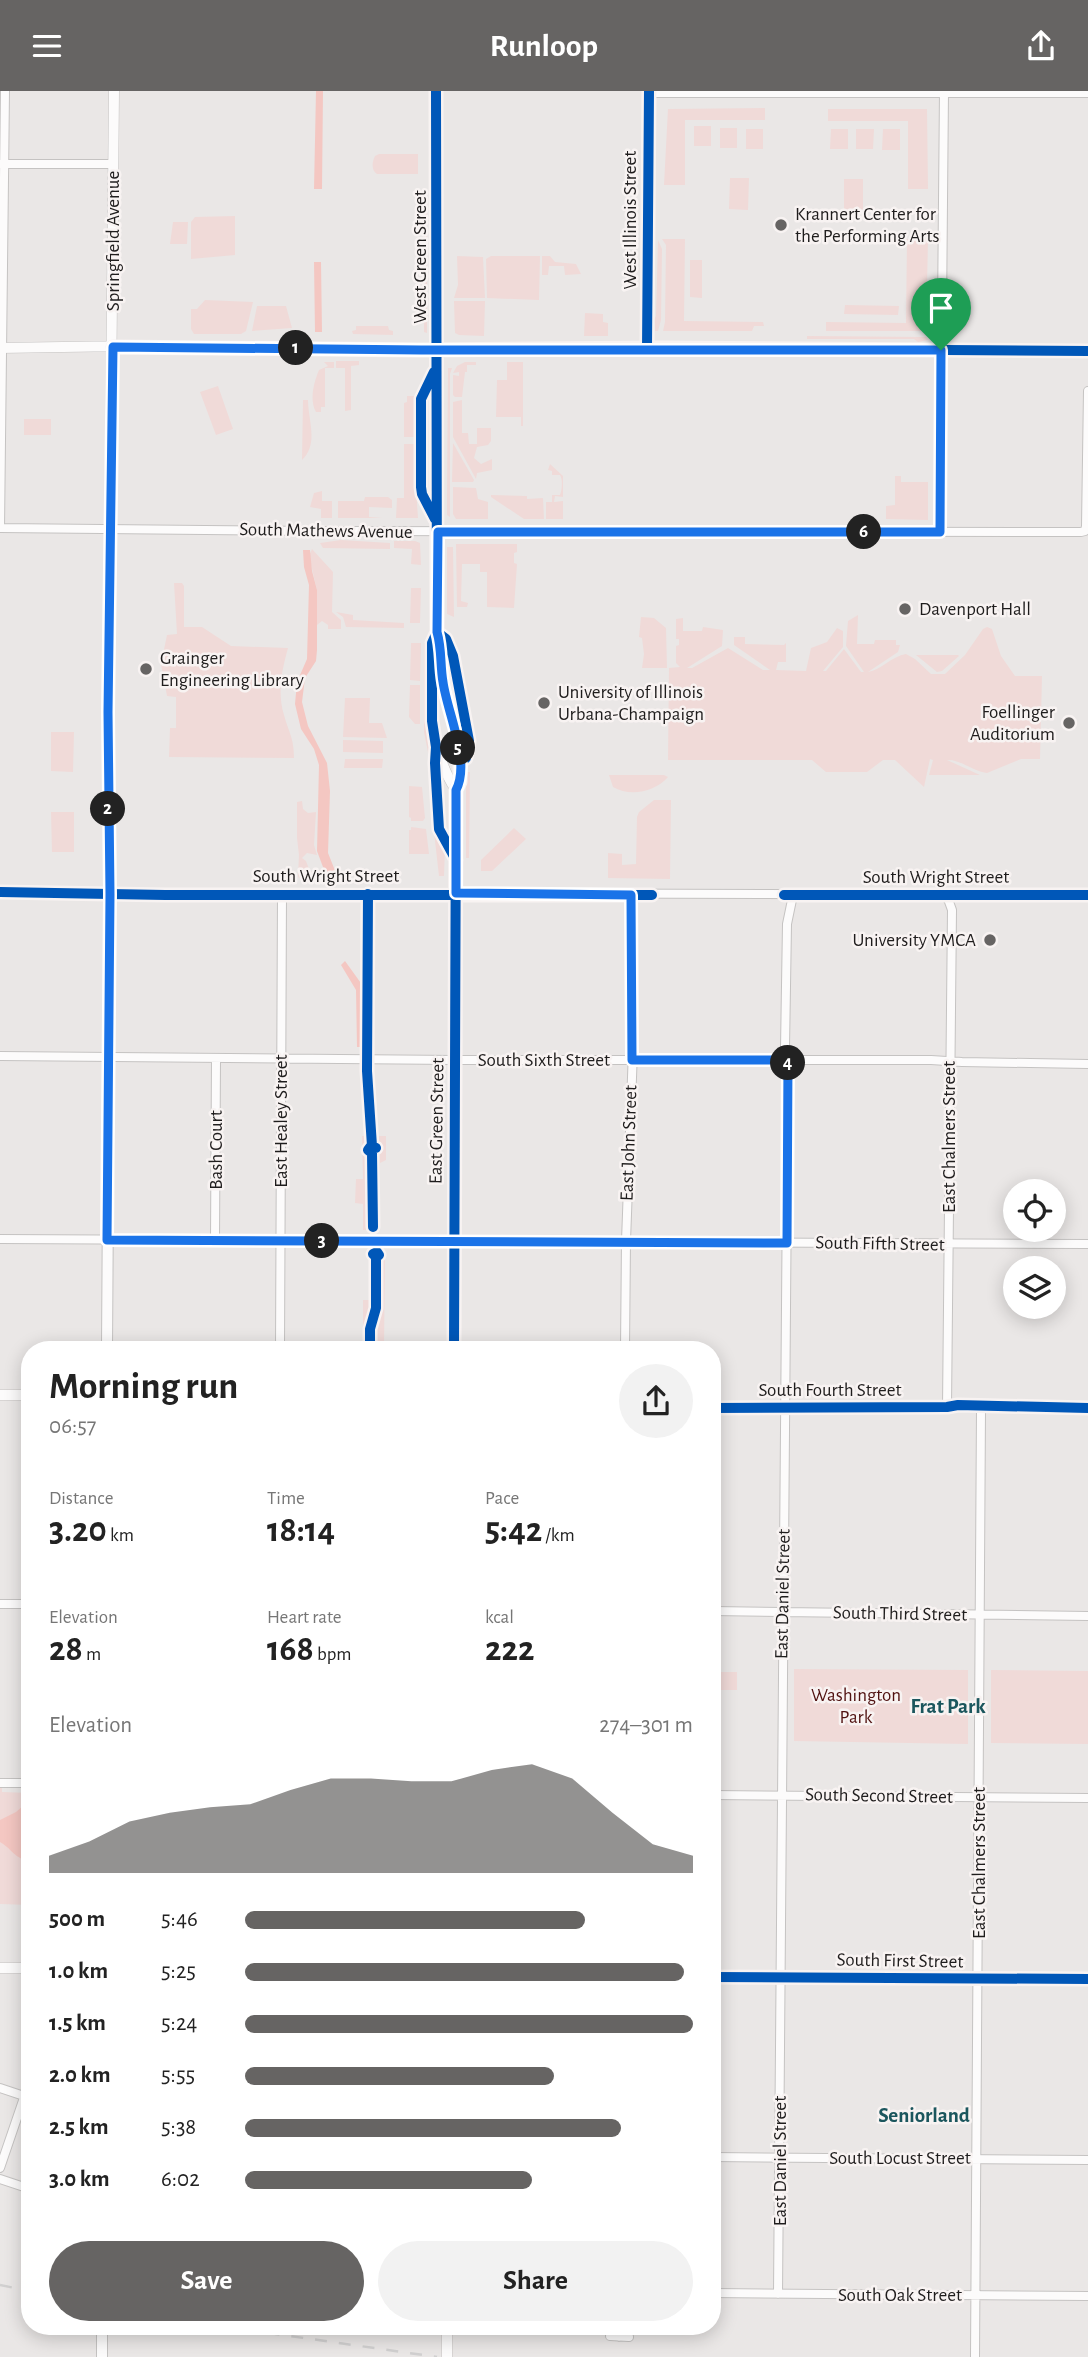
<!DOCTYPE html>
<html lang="en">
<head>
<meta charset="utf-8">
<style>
  :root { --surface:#fff; --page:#f2f2f2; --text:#222; --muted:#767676; --accent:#666463 }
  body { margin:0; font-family:"Alegreya Sans",sans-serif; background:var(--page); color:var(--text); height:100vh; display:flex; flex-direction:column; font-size:26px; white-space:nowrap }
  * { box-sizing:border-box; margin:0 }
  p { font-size:23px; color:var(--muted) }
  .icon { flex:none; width:38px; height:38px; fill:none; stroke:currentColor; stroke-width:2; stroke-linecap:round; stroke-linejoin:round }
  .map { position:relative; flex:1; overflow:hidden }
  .panel { position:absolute; left:21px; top:1250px; width:700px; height:994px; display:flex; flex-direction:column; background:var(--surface); border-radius:28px; box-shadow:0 4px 18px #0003 }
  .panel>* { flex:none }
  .controls { position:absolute; left:1003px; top:1088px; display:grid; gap:14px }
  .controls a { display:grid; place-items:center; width:63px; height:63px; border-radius:50%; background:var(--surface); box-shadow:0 4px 18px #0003; font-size:35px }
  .pin { position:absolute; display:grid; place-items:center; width:60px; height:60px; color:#fff; margin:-72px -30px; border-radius:50% 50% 50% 0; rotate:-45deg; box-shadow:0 0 7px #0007 }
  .pin .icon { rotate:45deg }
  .km { position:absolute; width:35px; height:35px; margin:-18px; border-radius:50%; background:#222; color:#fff; font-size:19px; line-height:35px; text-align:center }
  .round { display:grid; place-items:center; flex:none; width:74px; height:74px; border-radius:37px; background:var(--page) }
  .overview { display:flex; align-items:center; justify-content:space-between; height:119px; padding:0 28px }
  h1 { font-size:38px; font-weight:700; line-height:52px }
  .metrics { display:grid; grid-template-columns:repeat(3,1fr); gap:10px; height:119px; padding:7px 28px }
  .metrics div { display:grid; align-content:center }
  .metrics b { font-size:35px; font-weight:700 }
  .metrics small { font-size:19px; font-weight:400 }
  .metrics p { font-size:19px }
  .chart { height:196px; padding:14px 28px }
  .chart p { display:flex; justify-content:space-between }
  .chart svg { width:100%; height:126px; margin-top:7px; fill:var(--accent); opacity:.7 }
  .cta { display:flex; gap:14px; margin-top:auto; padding:14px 28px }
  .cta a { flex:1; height:80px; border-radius:42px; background:var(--accent); color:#fff; font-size:28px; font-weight:700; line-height:80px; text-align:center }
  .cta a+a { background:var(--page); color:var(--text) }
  ul { padding:0 28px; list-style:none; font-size:23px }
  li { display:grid; grid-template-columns:112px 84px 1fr; align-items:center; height:52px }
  li i { height:18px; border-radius:9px; background:var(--accent) }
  header { display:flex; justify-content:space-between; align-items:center; height:91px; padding:0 28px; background:var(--accent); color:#fff; font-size:32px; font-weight:700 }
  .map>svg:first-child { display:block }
</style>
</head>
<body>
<header><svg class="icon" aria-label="menu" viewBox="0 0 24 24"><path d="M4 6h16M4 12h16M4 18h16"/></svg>Runloop<svg class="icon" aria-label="share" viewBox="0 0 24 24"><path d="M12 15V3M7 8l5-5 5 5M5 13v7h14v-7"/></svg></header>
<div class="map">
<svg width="1088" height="2266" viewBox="0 0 1088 2266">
  <rect width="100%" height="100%" fill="#eae7e6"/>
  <path fill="#f0dad8" d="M765 17V29H685V94H664L668 18Z
    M828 18H927L928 98H908V30H828Z
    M694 35H711V55H694Z
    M720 37H737V57H720Z
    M746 38H763V58H746Z
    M831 38H848V58H830Z
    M856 38H874L873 58H856Z
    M883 38H900V59H882Z
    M379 63H418V83H377C371 79 372 71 375 65Z
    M730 87H749L748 119 729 118Z
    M844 88H863V119H844Z
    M424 122H427V242L424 241Z
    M235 125V164L191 168V131L195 126Z
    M173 131H188L187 153H170Z
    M662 148H685L684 230 763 231 764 235H754L752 240H663L665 231 666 154Z
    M907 148 928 149 926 240H826V231L906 232Z
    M658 149 662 158 661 229 658 240H655L654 229 656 225Z
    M457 165 483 166 485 207H454L458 194Z
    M491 165H540L539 209 487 207 486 168Z
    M542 165H550L555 171 576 173 581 183 565 184 564 175H549L548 184H542Z
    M690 169H702V207L690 206Z
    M205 209 253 211 246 240 241 243H194L191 238V218H197Z
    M454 210H485L484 245 459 244 455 242Z
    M845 214 899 215 898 224 844 223Z
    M257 215H286L292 237 252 240Z
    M585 222 603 223V231L608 232V245H584Z
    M356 235H388L389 239 393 240V244L353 243 352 240 356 239Z
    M807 245 926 246 928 249 918 251 914 248H807Z
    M336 270H359V274L351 275V319L345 320V277H336Z
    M324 271H334V277H325V316H321V321H316C309 309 314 291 319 279L328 275Z
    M465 271H476V274H467V281H465L462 306H455L453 304V284L459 285V281L453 282 457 275Z
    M507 271H523V335H521V326H496L497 289H507Z
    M448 277H452L450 283V426L447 424V410Z
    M218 295 233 338 216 344 200 301Z
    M407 305H418L416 397 418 427H396L397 407H404V353H414V346H404V312L407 311Z
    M303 309H308C308 329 319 353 302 369Z
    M462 309V342H468L469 353H477V337H491V350L488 354 477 356 474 367 481 373 492 368V379L477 382 476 388 453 346V311Z
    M24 328H51V344H24Z
    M453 352 474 389 473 391H452Z
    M550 373 563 385V406L555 405 554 411 563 410V428H546V411H552V404H560C562 399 563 389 560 384H552V380L548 379Z
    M895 385H901V391H928V429L886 428V415L895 414Z
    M453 396 476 397 478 408 488 411V428H456L453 423Z
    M322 400V410H332V427H321V418L310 416 314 402Z
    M491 404 527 405V408L543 407 544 428H524L491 406Z
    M365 406H388L392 409V417L369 416V426L382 427H338V410H364Z
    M341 449 390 452V458L323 457 320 452Z
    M394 450H415L420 452 421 474 411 473 412 458 394 457Z
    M456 453H517V461L514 462V472L517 473 514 517 487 516V481H480V473H462L461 510 468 512 467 516H457Z
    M447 456H453L454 526 447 523Z
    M312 458 333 481 332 521 341 529V538H328V534L322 530 317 534V499L309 465Z
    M174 492H182L184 495V536H202L231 555 288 557C282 579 277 601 284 624 289 642 294 647 294 667L169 666 170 637H176V606L167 605 161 573 167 544 177 543Z
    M411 497H421L420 532H410Z
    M336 521 353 524V529L404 532V537L346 536 343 526Z
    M858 524 857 553H874L875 549H896V554H900L898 561 868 581C881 579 892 565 906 563L915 568 931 583H945L965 564 983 538 987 536 992 538 1001 565 1015 585H1042L1040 668H1021L987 682C972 680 960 668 947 669L980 684H929L933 669 930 668 924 696 895 669H883L867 681H826L812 669H668L669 577 680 576 676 572V555L679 554V548H676V528L683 527V540H702L703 536 723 539 722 555 687 577H692L728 557 763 579H770L734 554V546H745V553L784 554 786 552V571H778L776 579 806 580 811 557 827 551 837 537 843 540V556L823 580H826L844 558 861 581H864L846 555 848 530Z
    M641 526 654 527 666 537 667 577H642L644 563 642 547 639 546Z
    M411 552H421L420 590 410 589Z
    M424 552H427V640L433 666H429L424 641Z
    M916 564H958L959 565 942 580 937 581Z
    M410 594H420V633H415L409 626Z
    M345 607H370L369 632H382L387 647 343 646Z
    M51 641H74L73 681 51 680Z
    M343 649 383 650V662L343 661Z
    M345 668H383L382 677H344Z
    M466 681H470L469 767H466Z
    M609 684H664L668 686C655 701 630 706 613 696Z
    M409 695 422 696 425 727 423 730H411V727L409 726Z
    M654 709H671L670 788 608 787V762L622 763V774L636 773 637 726 639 721Z
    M302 710 303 718 308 722 316 721 314 754 317 764 307 762 302 767 306 770 310 781 320 779 323 784H315L314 786 299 787 298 785 299 764 297 747V711Z
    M51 721H74V761H52Z
    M411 736 426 738 429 763H409V739H411Z
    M514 737 526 748 492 780H481V769Z
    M439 740 445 756 444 785H439L434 741Z
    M362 1045H386V1069L380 1072 378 1139H363V1113L355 1112 356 1088H363Z
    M373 1163H385L384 1258H363V1209H372Z
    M794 1578 968 1579V1653L794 1650Z
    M991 1579 1088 1580V1653L991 1652Z
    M719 1581H737V1599H719Z
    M0 1695 2 1696V1701L30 1702V1814L0 1813Z"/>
  <path fill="#f4c7c2" d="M316 0H323L322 98H314Z
    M314 171H321L322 241H315Z
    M303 459H310L312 480 317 499V559L316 570 305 587 302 611 308 635 327 672 330 700 328 762 336 782 329 784 323 776 317 760 319 674 314 658 301 638 295 613 297 591 307 568 309 494 304 476Z
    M345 870 363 895V956H357L356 899 341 874Z
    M24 1714H30V1770C16 1769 11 1757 0 1751V1729L16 1721Z"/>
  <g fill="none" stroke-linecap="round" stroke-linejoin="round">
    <g stroke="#c5c3c2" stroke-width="10">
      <path id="minor" d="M649 2H1088
        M0 73H113
        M647 258 649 0
        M0 437 318 440 1081 441 1085 440 1086 435 1088 300
        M0 437 5 0
        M940 441 944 0
        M456 802 1088 804
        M940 804 948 808 952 819 947 1316
        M0 965 456 969H931L962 971 1088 973
        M0 1148 1088 1153
        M215 1150 216 967
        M280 1258 282 803
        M625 1258 626 1150 633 959 631 804
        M0 1513H30
        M712 1520 1088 1525
        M0 1692H30
        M712 1704 1088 1707
        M0 1997 30 2007
        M712 2066 1088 2069
        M0 2077 30 1989
        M0 2088 30 2098
        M712 2202 1088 2205
        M778 2203 788 969 785 957 787 833 793 804
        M610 2245 629 2246
        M619 2246V2235
        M975 2266 981 1319"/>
    </g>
    <g stroke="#c5c3c2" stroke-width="11">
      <path id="tertiary" d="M114 0 108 621 110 803 456 802
        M436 0 437 541C442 558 440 574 443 591 447 621 471 671 456 699L454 1258
        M0 257 125 255 380 259 660 257 1088 260
        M437 541 432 552C433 603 426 655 456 699
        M0 1304H30
        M712 1317 947 1316 958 1314 1088 1317
        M0 1877H30
        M712 1886 1088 1888
        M447 2266V2235"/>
    </g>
    <g stroke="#c5c3c2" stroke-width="12">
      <path id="secondary" d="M0 801 110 803 107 1258
        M102 2235V2266"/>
    </g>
    <use href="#minor" stroke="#fcfbfb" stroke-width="8"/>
    <use href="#tertiary" stroke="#fcfbfb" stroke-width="10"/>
    <use href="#secondary" stroke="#fcfbfb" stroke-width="10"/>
    <path stroke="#d1d0d0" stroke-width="2.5" stroke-dasharray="12 12" stroke-linecap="butt" d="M0 2194 30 2200
      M220 2235 437 2266"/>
    <g stroke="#f8f3f2" stroke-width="15">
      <path id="cycleway" d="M436 0 437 541 432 552V630L436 656 435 672 439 738 456 769
        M113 256 421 259 660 257 1088 260
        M647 258 649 0
        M434 281 421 308V396L422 403 435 428
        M437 541 446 548 453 565 469 650 466 667 460 671V691L456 699 454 1258
        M0 801 165 804H652
        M368 803 367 980 372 1055
        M784 804H1088
        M373 1136 372 1062 368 1059 371 1055 376 1057
        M370 1258V1238L376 1217V1166L379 1164 377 1161 373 1163 376 1166
        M712 1317 947 1316 958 1314 1088 1317
        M712 1886 1088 1888"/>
    </g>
    <use href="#cycleway" stroke="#0057b8" stroke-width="10"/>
  </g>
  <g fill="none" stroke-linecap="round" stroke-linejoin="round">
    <g stroke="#fff" stroke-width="14">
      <path id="route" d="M113 256 421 259H941L940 441H438L437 541C442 558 440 574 443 591 447 621 471 671 456 699V802L631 804 632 969H788L787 1152 107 1149 110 803 108 621Z"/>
    </g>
    <use href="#route" stroke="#1a73e8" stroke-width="9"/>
  </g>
  <g fill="#666463" stroke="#f8f3f2" stroke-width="2.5">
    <circle cx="781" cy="134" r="7"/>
    <circle cx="905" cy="518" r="7"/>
    <circle cx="146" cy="578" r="7"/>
    <circle cx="544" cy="612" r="7"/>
    <circle cx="1069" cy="632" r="7"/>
    <circle cx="990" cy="849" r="7"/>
  </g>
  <g text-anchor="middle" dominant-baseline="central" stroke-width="5" stroke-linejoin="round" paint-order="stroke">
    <g font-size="19" fill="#1f1d1d" stroke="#f8f3f2" text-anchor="start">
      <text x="795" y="123">Krannert Center for<tspan x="795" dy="22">the Performing Arts</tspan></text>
      <text x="919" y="518">Davenport Hall</text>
      <text x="160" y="567">Grainger<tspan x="160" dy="22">Engineering Library</tspan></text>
      <text x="558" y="601">University of Illinois<tspan x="558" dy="22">Urbana-Champaign</tspan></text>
      <text x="1055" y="621" text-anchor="end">Foellinger<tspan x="1055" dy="22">Auditorium</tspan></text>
      <text x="976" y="849" text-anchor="end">University YMCA</text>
    </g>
    <g font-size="19" fill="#1f1d1d" stroke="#f8f3f2">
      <text transform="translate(630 129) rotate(-90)">West Illinois Street</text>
      <text transform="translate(113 150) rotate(-90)">Springfield Avenue</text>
      <text transform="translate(420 166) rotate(-90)">West Green Street</text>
      <text transform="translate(326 440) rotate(1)">South Mathews Avenue</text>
      <text x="326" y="785">South Wright Street</text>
      <text x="936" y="786">South Wright Street</text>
      <text x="544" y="969">South Sixth Street</text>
      <text transform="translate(281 1030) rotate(-90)">East Healey Street</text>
      <text transform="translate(437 1030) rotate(-89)">East Green Street</text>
      <text transform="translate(949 1046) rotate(-90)">East Chalmers Street</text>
      <text transform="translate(629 1052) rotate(-88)">East John Street</text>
      <text transform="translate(216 1059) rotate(-90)">Bash Court</text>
      <text transform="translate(880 1153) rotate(1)">South Fifth Street</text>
      <text x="830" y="1299">South Fourth Street</text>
      <text transform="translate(783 1503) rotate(-89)">East Daniel Street</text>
      <text transform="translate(900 1523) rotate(1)">South Third Street</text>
      <text transform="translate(879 1705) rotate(1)">South Second Street</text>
      <text transform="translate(979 1772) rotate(-90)">East Chalmers Street</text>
      <text transform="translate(900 1870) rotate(1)">South First Street</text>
      <text x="900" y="2067">South Locust Street</text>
      <text transform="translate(780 2070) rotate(-90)">East Daniel Street</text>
      <text x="900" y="2204">South Oak Street</text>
    </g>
    <g font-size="19" fill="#501211" stroke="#f8f3f2">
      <text x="856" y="1604">Washington<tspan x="856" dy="22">Park</tspan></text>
    </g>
    <g font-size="21" font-weight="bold" fill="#1b565d" stroke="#f8f3f2">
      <text x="948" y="1615">Frat Park</text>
      <text x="924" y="2024">Seniorland</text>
    </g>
  </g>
</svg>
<div class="controls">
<a><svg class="icon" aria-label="locate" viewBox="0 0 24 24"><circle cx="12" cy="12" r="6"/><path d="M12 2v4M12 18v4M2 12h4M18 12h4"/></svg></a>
<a><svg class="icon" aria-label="layers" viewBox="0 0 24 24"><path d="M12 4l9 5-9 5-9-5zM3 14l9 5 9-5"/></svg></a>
</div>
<div class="pin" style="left:941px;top:259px;background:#1e9e55"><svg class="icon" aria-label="arrive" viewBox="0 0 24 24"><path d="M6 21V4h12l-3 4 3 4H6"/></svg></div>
<b class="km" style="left:296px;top:257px">1</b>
<b class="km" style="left:108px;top:718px">2</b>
<b class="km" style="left:322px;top:1150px">3</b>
<b class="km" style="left:788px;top:972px">4</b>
<b class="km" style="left:458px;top:657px">5</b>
<b class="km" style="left:864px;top:441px">6</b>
<section class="panel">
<div class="overview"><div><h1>Morning run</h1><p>06:57</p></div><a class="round"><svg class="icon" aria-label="share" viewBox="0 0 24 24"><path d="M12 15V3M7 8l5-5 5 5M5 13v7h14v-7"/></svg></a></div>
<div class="metrics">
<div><p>Distance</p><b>3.20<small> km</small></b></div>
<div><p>Time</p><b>18:14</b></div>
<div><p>Pace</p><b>5:42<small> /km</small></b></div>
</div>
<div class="metrics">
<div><p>Elevation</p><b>28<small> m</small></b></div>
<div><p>Heart rate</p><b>168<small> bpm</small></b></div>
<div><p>kcal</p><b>222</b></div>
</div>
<div class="chart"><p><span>Elevation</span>274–301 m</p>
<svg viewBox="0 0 160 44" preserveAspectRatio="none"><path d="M0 44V38L10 33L20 26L30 23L40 21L50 20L60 15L70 11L80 11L90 12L100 12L110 8L120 6L130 11L140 23L150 34L160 38V44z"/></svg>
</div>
<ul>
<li><b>500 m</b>5:46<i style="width:76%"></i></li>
<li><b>1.0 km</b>5:25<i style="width:98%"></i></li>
<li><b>1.5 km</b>5:24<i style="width:100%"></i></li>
<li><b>2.0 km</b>5:55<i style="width:69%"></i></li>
<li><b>2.5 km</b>5:38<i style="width:84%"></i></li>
<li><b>3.0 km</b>6:02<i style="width:64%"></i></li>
</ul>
<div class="cta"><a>Save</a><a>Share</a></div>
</section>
</div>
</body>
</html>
